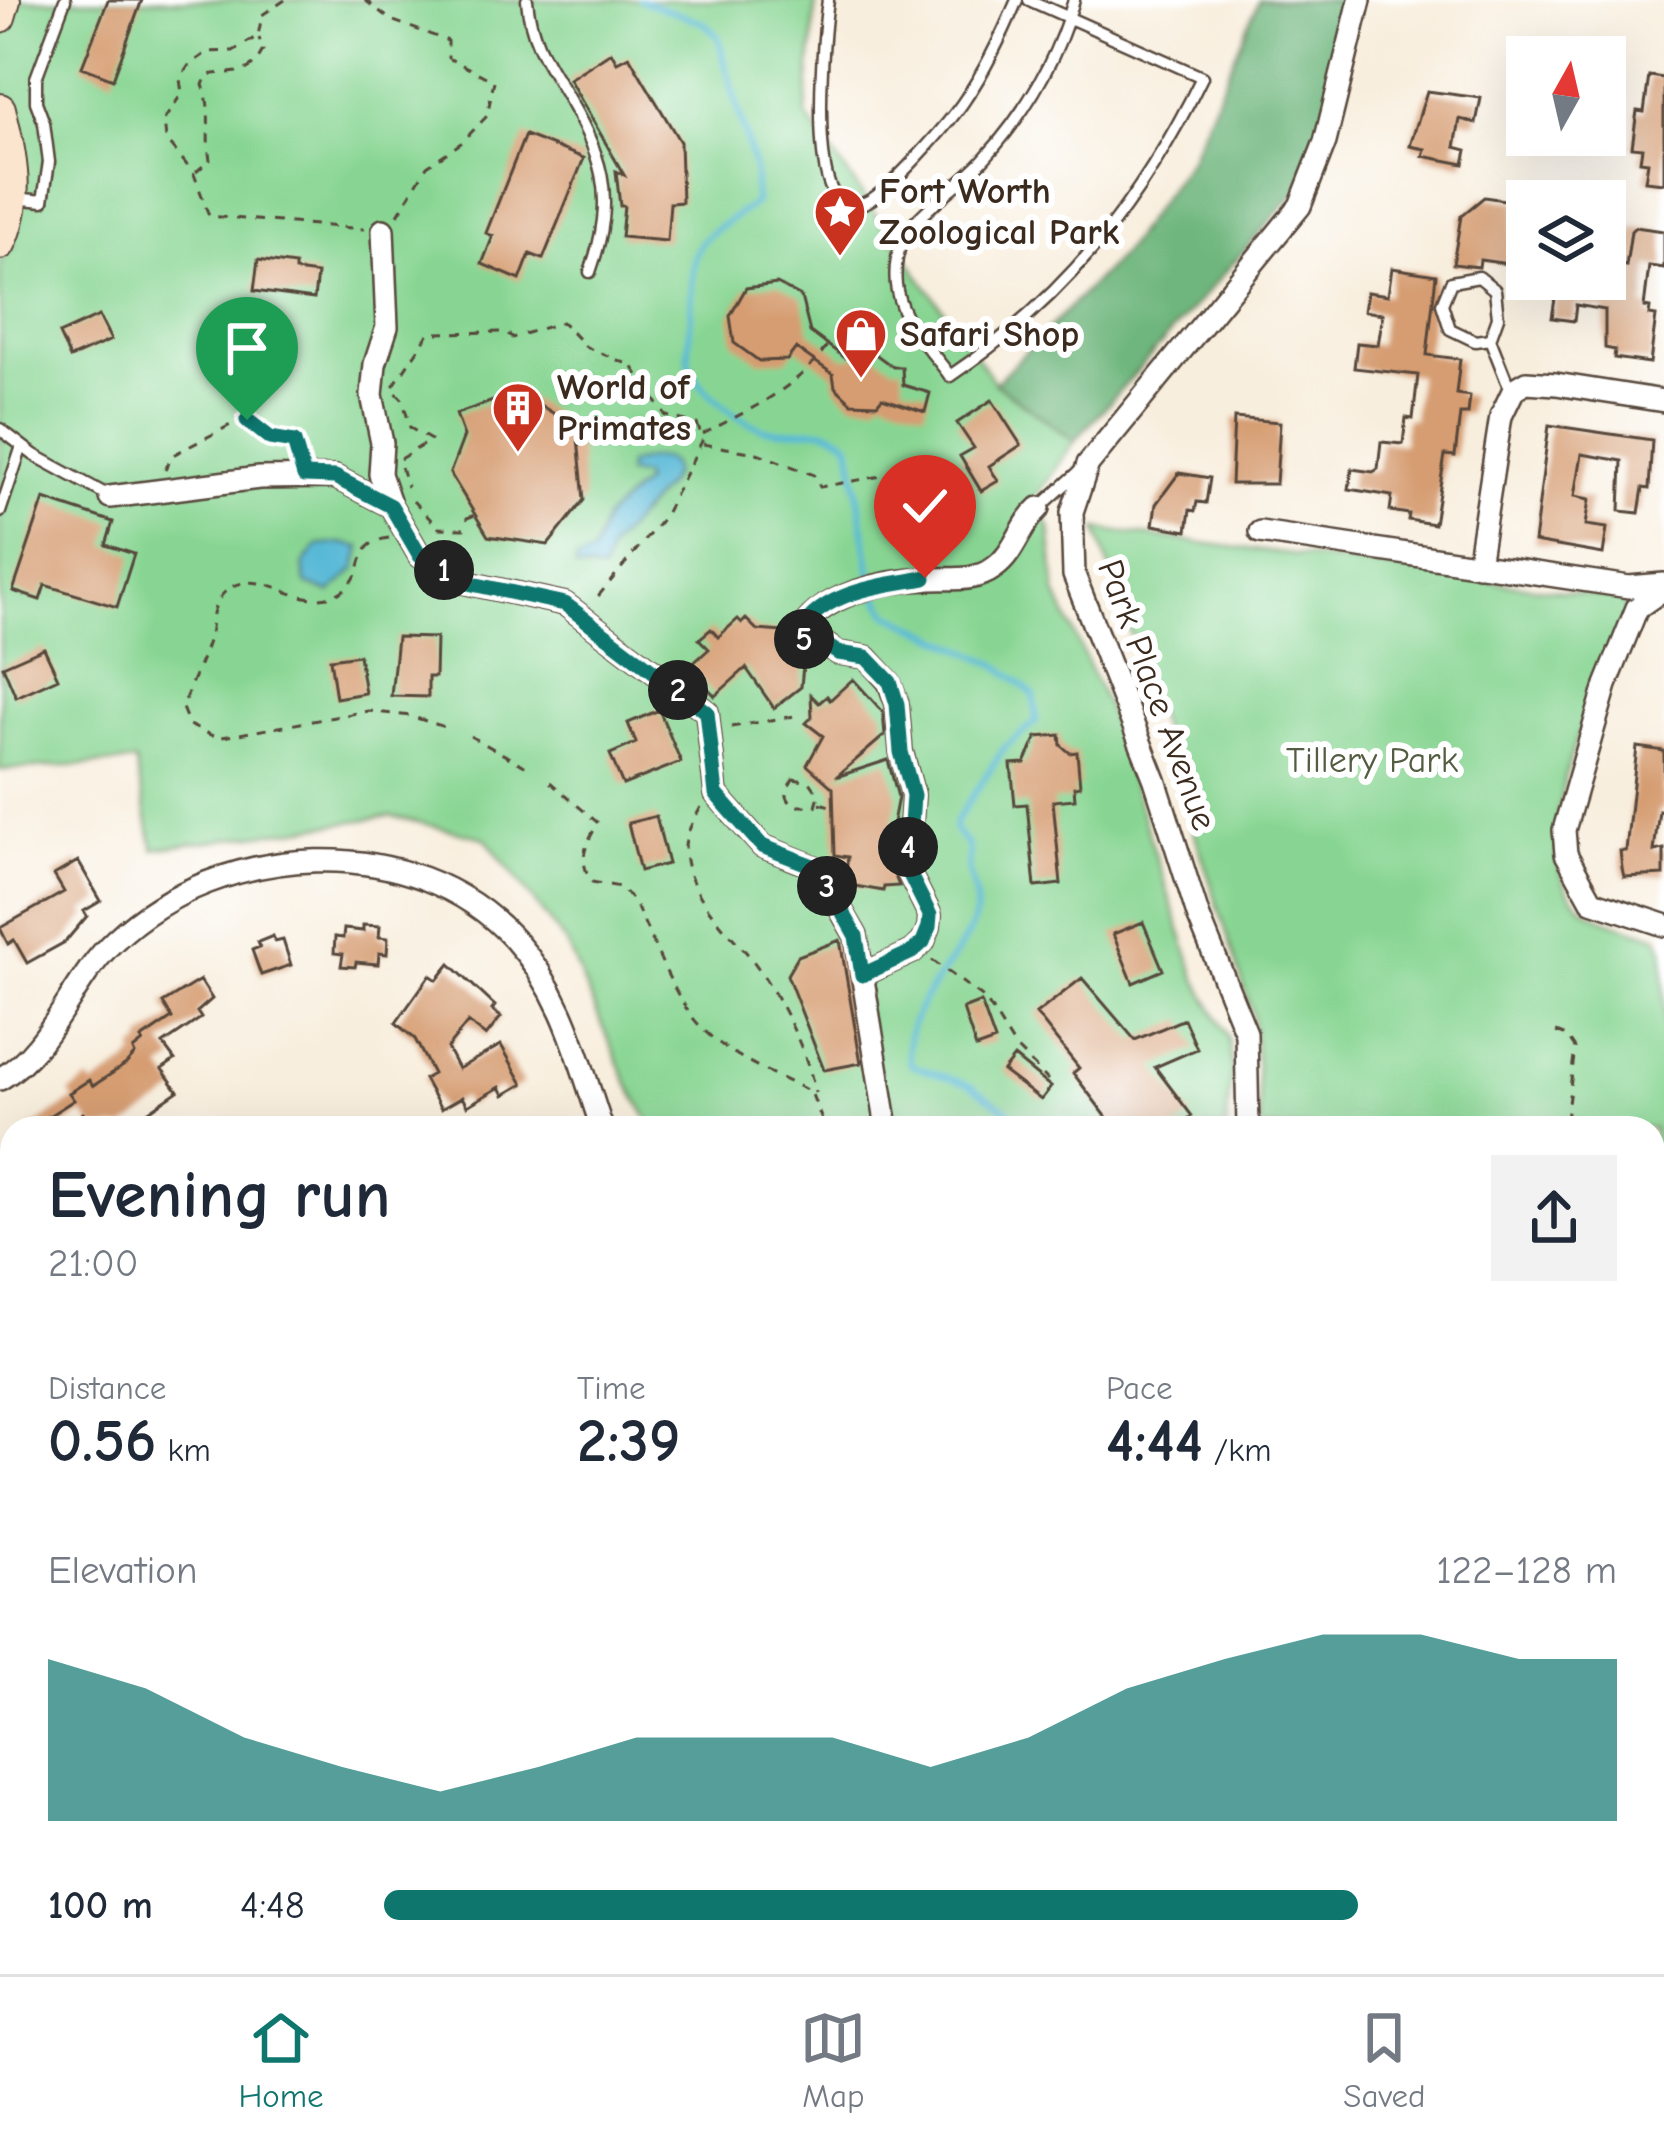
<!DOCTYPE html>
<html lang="en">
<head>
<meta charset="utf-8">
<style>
  :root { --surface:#fff; --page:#f2f2f3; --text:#1f2937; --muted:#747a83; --line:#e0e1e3; --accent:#0f766e }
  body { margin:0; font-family:"Comic Neue",sans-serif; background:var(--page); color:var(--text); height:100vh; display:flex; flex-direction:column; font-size:45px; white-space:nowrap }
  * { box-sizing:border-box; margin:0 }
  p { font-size:39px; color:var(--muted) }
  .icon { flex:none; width:66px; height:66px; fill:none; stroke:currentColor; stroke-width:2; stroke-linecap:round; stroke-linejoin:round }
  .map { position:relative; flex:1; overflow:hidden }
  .panel { position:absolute; left:0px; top:1116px; width:1665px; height:858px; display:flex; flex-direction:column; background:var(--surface); border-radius:36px 36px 0 0; box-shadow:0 12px 48px #0002 }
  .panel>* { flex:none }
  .needle { width:78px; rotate:8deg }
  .fabs { position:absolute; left:1506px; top:36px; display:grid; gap:24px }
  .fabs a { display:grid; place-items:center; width:120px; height:120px; border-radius:0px; background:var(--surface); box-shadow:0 12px 48px #0002; font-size:60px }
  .pin { position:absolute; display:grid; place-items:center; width:102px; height:102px; color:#fff; margin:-123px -51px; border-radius:50% 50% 50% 0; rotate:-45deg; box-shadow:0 0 12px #0007 }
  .pin .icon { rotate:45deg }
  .km { position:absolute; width:60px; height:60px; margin:-30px; border-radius:50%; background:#222; color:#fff; font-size:33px; line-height:60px; text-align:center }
  .round { display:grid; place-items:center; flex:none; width:126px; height:126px; border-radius:0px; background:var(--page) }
  .headline { display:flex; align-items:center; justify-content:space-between; height:204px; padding:0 48px }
  h1 { font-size:66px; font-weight:700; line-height:90px }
  .figures { display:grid; grid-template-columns:repeat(3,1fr); gap:18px; height:204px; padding:12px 48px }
  .figures div { display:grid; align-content:center }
  .figures b { font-size:60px; font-weight:700 }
  .figures small { font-size:33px; font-weight:400 }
  .figures p { font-size:33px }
  .chart { height:336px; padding:24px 48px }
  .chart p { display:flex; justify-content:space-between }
  .chart svg { width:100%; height:216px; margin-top:12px; fill:var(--accent); opacity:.7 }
  ul { padding:0 48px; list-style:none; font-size:39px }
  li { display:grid; grid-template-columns:192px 144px 1fr; align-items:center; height:90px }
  li i { height:30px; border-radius:15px; background:var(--accent) }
  .menu { display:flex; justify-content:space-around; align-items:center; height:168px; border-top:3px solid var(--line); background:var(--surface); font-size:33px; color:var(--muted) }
  .menu a { display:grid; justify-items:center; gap:6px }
  .menu .selected { color:var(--accent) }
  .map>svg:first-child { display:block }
</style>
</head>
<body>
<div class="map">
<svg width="1664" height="1974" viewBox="0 0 1664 1974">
  <rect width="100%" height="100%" fill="#fff"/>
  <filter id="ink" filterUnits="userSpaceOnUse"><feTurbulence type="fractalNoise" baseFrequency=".00833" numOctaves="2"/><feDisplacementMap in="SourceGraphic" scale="24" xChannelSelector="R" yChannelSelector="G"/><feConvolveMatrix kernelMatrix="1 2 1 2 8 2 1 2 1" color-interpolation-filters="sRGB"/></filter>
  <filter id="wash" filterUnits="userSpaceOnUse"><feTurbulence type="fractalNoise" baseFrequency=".004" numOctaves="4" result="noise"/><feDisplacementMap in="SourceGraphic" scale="48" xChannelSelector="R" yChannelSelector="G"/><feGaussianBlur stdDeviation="2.7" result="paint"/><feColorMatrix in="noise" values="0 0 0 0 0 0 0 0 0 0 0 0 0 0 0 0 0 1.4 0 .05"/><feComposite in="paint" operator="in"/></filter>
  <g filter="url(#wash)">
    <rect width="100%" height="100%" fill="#f8eedd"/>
    <path fill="#88d593" stroke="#628058" stroke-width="3" d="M0 0H816L806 115 995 383 1075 441 1034 500 1050 527 1056 593 1106 705 1196 978 1228 1037 1232 1068 1226 1128H653L626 1079 566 943 485 838 391 816 154 849 135 762 0 770V261L14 245 0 213Z
      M1097 529 1622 599 1628 617C1599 680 1509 860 1588 911 1607 923 1637 929 1658 937L1664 949V1793H1657L1664 1795V1974H1071L1069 1962H1653V1128H1261L1253 1015Z"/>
    <path fill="#6eb67d" stroke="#54704e" stroke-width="3" d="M1259 0H1349L1324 114 1297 191 1075 441 995 383 1122 254 1191 157Z"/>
    <path fill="#59b9d7" stroke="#4a727a" stroke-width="3" d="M651 458 665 459 671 464 673 473 667 484 610 548 602 572 575 568 576 561 592 554 605 518 644 482 642 476 627 474 628 464Z
      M340 543 361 547 356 569 330 593 306 584 303 565 317 546Z"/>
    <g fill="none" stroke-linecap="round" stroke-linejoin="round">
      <path stroke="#59b9d7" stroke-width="6" d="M640 0 704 23 718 37 755 172V203C690 248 694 234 691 313 690 328 688 345 689 360 692 386 738 420 762 428 794 438 823 417 850 444L872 581
        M876 594 889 614 999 666 1034 695 1036 722 1005 747 956 821 954 829 968 846C971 857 967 865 969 874 973 892 980 902 974 920 957 968 894 1011 911 1065L971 1086 1033 1128
        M1452 1962 1453 1974
        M1502 1962 1510 1974"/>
    </g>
    <g id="blocks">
      <path fill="#d69d72" d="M108 0H142L113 79 82 67Z
        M611 52 617 62 629 56 680 142 682 202 670 203 667 241 621 237 624 206H620L616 171 624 175 569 79Z
        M1649 76 1664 78V183L1645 181 1648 162 1640 161 1642 148 1632 147 1637 111 1644 112Z
        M1427 91 1481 98 1476 123 1460 119 1455 147 1467 150 1464 164 1423 156 1425 149 1410 146Z
        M525 135 584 158 543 259 530 254 520 280 482 264 493 236 486 233Z
        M1484 197 1518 202 1509 264 1480 260 1479 267 1453 264 1461 216Z
        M1635 227 1664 231V268L1649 266 1644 307 1650 308 1649 315 1656 316 1650 363 1614 358 1615 350 1605 348V310L1576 305 1574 321 1552 318 1557 286 1568 288 1569 279H1605V263L1626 266 1631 231Z
        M258 260 295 265V271L317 274 314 299 254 291Z
        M1392 268 1436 275 1427 355 1460 359 1456 394 1470 396 1468 414H1460L1455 456 1445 455 1434 524 1408 520 1409 514 1390 511 1392 496 1349 489 1352 469 1373 472 1378 469 1381 442 1403 444 1406 418 1413 419 1418 375 1354 368 1357 343 1378 345 1383 314 1364 311 1367 292 1388 295Z
        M777 284 801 297 810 332 845 358 874 353 893 367H902L903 385 930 393 925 412 882 398 877 404 852 403 835 387 833 374 796 348 787 360 759 361 734 343 730 316 746 288Z
        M99 316 111 340 70 358 59 334Z
        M519 392 577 428 584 500 548 545 488 536 450 473 464 436 456 414Z
        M992 400 1021 445 989 466 998 481 981 491 960 456 974 448 957 423Z
        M1234 418 1280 422 1276 484H1231Z
        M1549 425 1652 440 1649 489 1643 488 1639 513 1620 511 1622 461 1582 454 1575 496 1590 499 1586 525 1607 528 1603 554 1534 542Z
        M1179 473 1210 478 1206 503 1197 502 1195 511 1190 510 1187 531 1153 525 1156 504Z
        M44 499 113 522 106 545 134 554 117 607 45 585 40 600 13 591Z
        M738 619 742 623 746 619 757 630 783 632 787 648 804 654 801 687 774 708 746 668 715 696 689 667 709 649 699 639 711 629 718 637Z
        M397 637 436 638 435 677H428V697L391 696Z
        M44 648 58 678 16 697 3 666Z
        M359 655 365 693 336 698 330 659Z
        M853 679 883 712 885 735 836 777 888 760 898 797 891 833H895L893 871 899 886 884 887 883 891 844 884 848 857 835 855 833 788 807 765 823 736 806 723 812 717 811 695 819 703 827 696 830 700Z
        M659 710 681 762 623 785 610 754 636 743 628 723Z
        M1060 735 1061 745 1070 753 1077 752 1080 786 1074 787 1075 799 1053 801 1061 884 1035 887 1027 804 1015 805 1011 764 1025 763 1037 737Z
        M1637 747 1664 751V811L1659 810 1654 851 1664 849V875L1624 877 1622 868 1620 851H1626Z
        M656 816 668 864 640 871 628 823Z
        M78 861 101 901 84 911 87 916 65 942 27 963 14 940 8 944 0 928 64 892 54 875Z
        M1143 922 1163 970 1133 983 1113 934Z
        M363 925 380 926 379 937 388 938 387 954 379 953 378 964 356 962 355 967 341 966 343 954 334 953 335 937 343 938 344 929 363 931Z
        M273 936 275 942 283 940 291 965 261 975 252 950 260 947 258 942Z
        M840 940 861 1063 824 1070 787 975 798 956Z
        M450 964 495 1006 492 1010 501 1017 486 1036 468 1022 447 1048 458 1069 501 1045 523 1084 504 1095 500 1087 467 1106 462 1097 441 1109 424 1079 433 1074 415 1039 396 1023 430 975 437 980Z
        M1082 978 1135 1040 1184 1019 1197 1049 1155 1067 1192 1116 1175 1128H1115L1073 1073 1079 1068 1036 1014Z
        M200 980 212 999 197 1012 201 1018 163 1044 175 1060 162 1069 178 1091 124 1128H93L83 1113 60 1128H30L74 1100 69 1093 89 1080 93 1086 126 1064 135 1054 133 1050 143 1042 141 1039 172 1018 163 1003Z
        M981 1002 995 1041 976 1048 963 1009Z
        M1014 1057 1051 1087 1041 1100 1003 1071Z"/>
    </g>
  </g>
  <g filter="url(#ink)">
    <use href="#blocks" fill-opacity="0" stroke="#57473b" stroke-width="3"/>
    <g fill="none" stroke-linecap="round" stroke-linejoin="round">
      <g stroke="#57473b" stroke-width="15">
        <path id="lane" d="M527 0C530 35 543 57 561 86 602 154 618 194 590 272
          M828 0C823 34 811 178 838 198 845 204 855 206 864 203 886 196 952 120 966 98 986 69 1003 33 1017 0
          M1029 0 1202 77C1142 201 1065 299 950 376 931 350 903 324 897 291 893 272 897 244 909 229 930 203 961 184 983 160 1025 114 1057 59 1074 0
          M15 198 43 201 49 162 44 123 36 102V78L65 0
          M1490 339 1475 341 1450 329 1442 304 1451 282 1479 277 1495 290 1498 317 1490 339 1511 392
          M0 429 34 455 109 496
          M1039 508 1081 470
          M0 512 22 446
          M1640 1962 1653 1974"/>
      </g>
      <g stroke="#57473b" stroke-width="26">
        <path id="street" d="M383 230 387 327 375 364 372 395 382 443 380 474 391 506
          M110 497 259 478 335 477 391 506 420 556 463 582 565 604 707 712 716 794 762 846 817 868 856 936 887 1128
          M1260 532 1629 587 1664 584
          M1478 565 1501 416 1514 389 1526 382 1556 384 1664 401
          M1664 589 1637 608 1606 685 1564 830 1566 854 1592 901 1664 925
          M862 975 912 952 923 942 929 927 930 915 908 871 913 795 901 751 897 704 889 682 866 657 838 653 823 643 797 637C817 594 886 580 930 579 952 578 975 582 994 568 1015 554 1020 525 1039 508
          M0 1079C53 1048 71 981 115 940 220 841 413 828 514 939 565 996 578 1058 602 1128
          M1248 1128 1246 1033 1198 915 1155 780 1074 575 1072 512 1088 464 1300 206 1325 142 1360 0
          M0 1622V1713
          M1653 1802 1664 1804
          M1063 1962 1066 1974
          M1277 1962 1282 1974
          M249 1974 251 1962
          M516 1974 517 1962
          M794 1974V1962"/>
      </g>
      <g stroke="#57473b" stroke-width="34">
        <path id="secondary" d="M0 17 5 0
          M0 109C11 155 22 199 0 244"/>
      </g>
      <path stroke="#57473b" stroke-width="3" stroke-dasharray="9 9" stroke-linecap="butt" d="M285 0 262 15 258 36 233 51 208 52 189 65 180 79 182 93 164 120 166 139 194 174 209 216 365 229
        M365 0 391 20 448 41V58L494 81 487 116 461 143 427 166 398 215
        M196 172 210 160C205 132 213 111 203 85L207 75C235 70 249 79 263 50L259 38
        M703 434C750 409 798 389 828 344
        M703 444 757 453 814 475 820 487 898 473
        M400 459 431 440 410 428 403 400 392 388 429 333 506 332 512 338 562 322 586 347 632 366 666 416 697 424 703 439 663 518 595 600
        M401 467 407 487
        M165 470 173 455 242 419C262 423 263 437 290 440L300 455
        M413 501 439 528 464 529 467 518 475 515
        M389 538C347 544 372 576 337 594 320 602 299 597 283 590 256 578 225 577 214 610 211 619 212 629 209 638 202 661 190 684 182 708L189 725 217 738 368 711 410 716 451 729
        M731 727 794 716
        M470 736 532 770
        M793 779 810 782 819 795 816 806H794C783 796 786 791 793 779Z
        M550 782 598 823C586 844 577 860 592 882L620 887 634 902C652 937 666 978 688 1011 714 1051 769 1072 811 1092L825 1128
        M820 803 833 807
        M701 807C694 820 684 835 685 850 686 890 721 925 746 952 773 984 809 1052 815 1093
        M932 960 985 999 1015 1047 1048 1080
        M1556 1032 1567 1036 1575 1048 1565 1128
        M1653 1232H1664
        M1343 1974 1353 1971 1350 1962"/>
      <use href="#lane" stroke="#fff" stroke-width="10"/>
      <use href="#street" stroke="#fff" stroke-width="21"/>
      <use href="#secondary" stroke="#fce5cf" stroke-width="30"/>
    </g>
  </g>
  <g fill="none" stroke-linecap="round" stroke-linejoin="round" filter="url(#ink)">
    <g stroke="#fff" stroke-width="24">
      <path id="route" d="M247 420 270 438 294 442 304 476 335 477 391 506 420 556 463 582 565 604 707 712 716 794 762 846 818 868 856 936 862 975 912 952 923 942 929 927 930 915 908 871 913 795 901 752 897 704 890 682 866 657 838 653 823 643 797 638C817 591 881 586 925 578"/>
    </g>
    <use href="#route" stroke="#0f766e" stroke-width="15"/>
  </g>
  <defs>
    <g id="sight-pin" transform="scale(2.7)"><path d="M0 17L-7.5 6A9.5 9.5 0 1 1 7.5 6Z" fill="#c8321e" stroke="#fff"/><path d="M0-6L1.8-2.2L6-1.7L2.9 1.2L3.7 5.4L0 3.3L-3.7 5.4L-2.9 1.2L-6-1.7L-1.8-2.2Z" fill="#fff"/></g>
    <g id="shop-pin" transform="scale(2.7)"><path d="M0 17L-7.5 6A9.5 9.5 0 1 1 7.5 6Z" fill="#c8321e" stroke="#fff"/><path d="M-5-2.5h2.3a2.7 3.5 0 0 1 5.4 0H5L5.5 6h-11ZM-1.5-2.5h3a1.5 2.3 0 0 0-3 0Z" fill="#fff"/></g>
    <g id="building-pin" transform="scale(2.7)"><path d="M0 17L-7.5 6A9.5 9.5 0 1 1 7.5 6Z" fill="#c8321e" stroke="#fff"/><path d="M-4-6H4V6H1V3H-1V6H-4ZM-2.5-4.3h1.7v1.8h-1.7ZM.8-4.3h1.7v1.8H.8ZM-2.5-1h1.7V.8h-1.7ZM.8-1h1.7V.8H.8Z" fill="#fff"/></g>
  </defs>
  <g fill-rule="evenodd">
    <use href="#sight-pin" x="840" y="212"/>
    <use href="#shop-pin" x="861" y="334"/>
    <use href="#building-pin" x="518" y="408"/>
  </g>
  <g text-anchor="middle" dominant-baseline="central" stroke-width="12" stroke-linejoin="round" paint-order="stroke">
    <g font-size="36" font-weight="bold" fill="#3b2a1e" stroke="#fff" text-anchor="start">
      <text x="879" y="191">Fort Worth<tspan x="879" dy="41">Zoological Park</tspan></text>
      <text x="900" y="334">Safari Shop</text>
      <text x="557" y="387">World of<tspan x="557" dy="41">Primates</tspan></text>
    </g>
    <g font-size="36" fill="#3b2a1e" stroke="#fff">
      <text transform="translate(1157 695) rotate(70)">Park Place Avenue</text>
    </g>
    <g font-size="36" fill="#525d41" stroke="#fff">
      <text x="1372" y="760">Tillery Park</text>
    </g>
  </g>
</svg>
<div class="fabs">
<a><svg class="needle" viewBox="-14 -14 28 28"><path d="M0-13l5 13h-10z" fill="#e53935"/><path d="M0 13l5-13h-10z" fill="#747a83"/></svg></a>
<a><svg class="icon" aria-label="layers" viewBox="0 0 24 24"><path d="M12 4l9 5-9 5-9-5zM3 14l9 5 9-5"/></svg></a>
</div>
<div class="pin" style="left:247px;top:420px;background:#1e9e55"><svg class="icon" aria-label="arrive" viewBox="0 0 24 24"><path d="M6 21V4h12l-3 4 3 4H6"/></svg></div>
<div class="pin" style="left:925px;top:578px;background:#d93025"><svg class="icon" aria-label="check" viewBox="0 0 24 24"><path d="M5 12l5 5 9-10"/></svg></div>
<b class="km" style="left:444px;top:570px">1</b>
<b class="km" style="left:678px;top:690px">2</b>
<b class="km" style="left:827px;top:886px">3</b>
<b class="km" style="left:908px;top:847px">4</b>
<b class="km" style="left:804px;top:639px">5</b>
<section class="panel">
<div class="headline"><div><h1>Evening run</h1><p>21:00</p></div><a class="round"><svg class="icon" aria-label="share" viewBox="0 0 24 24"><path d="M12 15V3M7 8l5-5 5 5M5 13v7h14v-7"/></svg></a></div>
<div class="figures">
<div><p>Distance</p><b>0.56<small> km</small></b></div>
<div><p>Time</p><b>2:39</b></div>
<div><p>Pace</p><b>4:44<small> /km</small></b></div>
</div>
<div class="chart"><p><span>Elevation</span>122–128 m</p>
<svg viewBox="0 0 160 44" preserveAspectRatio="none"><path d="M0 44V11L10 17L20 27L30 33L40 38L50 33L60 27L70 27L80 27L90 33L100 27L110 17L120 11L130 6L140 6L150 11L160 11V44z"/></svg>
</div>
<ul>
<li><b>100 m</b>4:48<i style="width:79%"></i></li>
</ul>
</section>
</div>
<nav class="menu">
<a class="selected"><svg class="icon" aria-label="home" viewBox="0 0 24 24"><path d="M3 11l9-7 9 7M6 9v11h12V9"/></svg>Home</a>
<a><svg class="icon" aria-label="map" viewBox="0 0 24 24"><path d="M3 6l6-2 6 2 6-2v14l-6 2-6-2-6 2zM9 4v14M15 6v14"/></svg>Map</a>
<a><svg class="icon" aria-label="saved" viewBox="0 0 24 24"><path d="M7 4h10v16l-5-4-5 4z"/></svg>Saved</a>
</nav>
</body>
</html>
